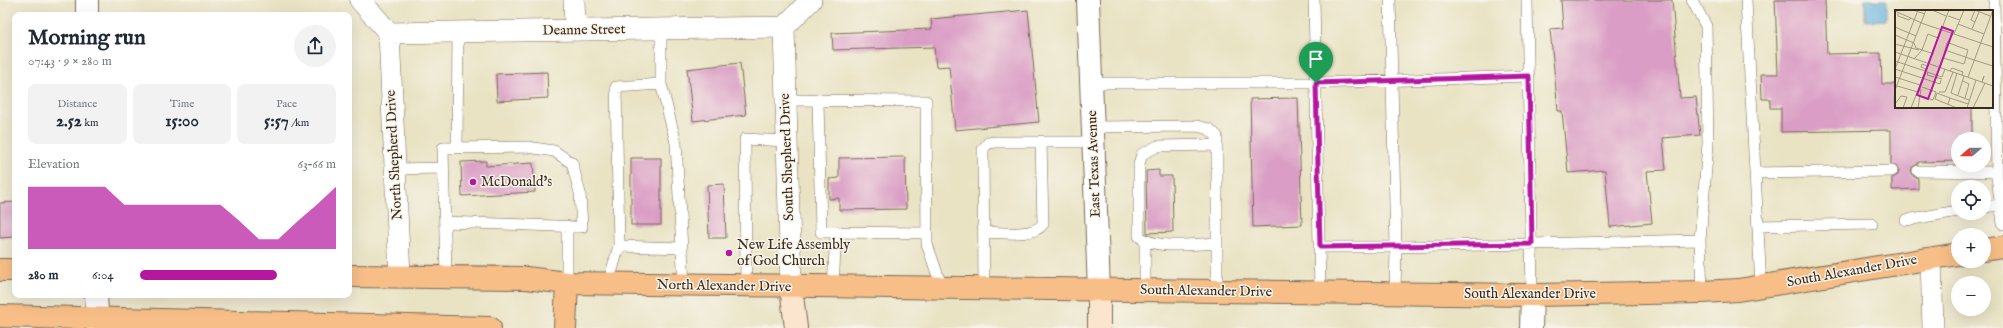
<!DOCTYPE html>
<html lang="en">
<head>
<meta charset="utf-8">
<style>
  :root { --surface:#fff; --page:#f2f2f3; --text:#1f2937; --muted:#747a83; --accent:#b5179e }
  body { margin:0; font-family:"IM FELL English",serif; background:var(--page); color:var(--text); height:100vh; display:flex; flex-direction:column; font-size:15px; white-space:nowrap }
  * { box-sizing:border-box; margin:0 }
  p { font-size:13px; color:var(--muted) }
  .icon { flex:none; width:22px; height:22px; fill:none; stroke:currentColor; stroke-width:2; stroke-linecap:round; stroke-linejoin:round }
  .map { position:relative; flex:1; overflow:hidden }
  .side { position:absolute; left:12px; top:12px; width:340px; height:286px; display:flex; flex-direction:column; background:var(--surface); border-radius:8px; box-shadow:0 4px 16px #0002 }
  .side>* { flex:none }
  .needle { width:26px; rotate:250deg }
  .buttons { position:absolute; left:1951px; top:132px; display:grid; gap:8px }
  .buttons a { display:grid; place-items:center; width:40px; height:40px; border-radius:50%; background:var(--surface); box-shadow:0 4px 16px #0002; font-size:20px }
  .pin { position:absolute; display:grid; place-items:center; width:34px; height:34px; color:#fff; margin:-41px -17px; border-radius:50% 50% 50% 0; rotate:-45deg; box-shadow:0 0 4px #0007 }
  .pin .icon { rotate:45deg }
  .round { display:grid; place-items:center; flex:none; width:42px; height:42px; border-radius:21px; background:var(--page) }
  .summary { display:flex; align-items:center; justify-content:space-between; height:68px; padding:0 16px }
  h1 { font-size:22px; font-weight:700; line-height:30px }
  .stats { display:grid; grid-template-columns:repeat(3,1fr); gap:6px; height:68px; padding:4px 16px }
  .stats div { display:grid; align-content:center; border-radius:8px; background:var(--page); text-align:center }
  .stats b { font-size:17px; font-weight:700 }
  .stats small { font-size:11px; font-weight:400 }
  .stats p { font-size:11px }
  .chart { height:112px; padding:8px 16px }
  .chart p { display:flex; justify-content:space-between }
  .chart svg { width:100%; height:72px; margin-top:4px; fill:var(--accent); opacity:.7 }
  ul { padding:0 16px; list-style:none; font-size:13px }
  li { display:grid; grid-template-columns:64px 48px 1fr; align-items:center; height:30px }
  li i { height:10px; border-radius:5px; background:var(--accent) }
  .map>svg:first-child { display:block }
</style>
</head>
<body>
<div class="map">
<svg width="2003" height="328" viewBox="0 0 2003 328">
  <rect width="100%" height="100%" fill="#f7f3e8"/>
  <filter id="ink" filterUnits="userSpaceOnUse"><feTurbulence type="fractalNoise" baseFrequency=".025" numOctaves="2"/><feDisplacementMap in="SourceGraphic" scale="8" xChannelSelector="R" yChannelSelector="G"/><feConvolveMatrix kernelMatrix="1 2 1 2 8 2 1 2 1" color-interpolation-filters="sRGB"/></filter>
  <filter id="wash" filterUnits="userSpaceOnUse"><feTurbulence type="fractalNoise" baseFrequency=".012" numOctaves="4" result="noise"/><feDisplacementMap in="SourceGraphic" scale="16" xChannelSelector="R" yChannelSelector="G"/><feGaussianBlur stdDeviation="0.9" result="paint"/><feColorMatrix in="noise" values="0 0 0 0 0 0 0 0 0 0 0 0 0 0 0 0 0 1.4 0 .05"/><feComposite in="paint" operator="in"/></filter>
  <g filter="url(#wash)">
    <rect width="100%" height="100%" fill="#e9e3c4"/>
    <path fill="#65b2df" stroke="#506e7e" d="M1865 0H1886V20L1865 21Z"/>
    <g id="blocks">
      <path fill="#da9dc5" d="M1561 0H1672L1680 98 1696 97 1700 135 1663 138 1666 170 1647 171 1652 223 1610 227 1605 170 1568 173 1562 111H1558L1550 29 1563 28Z
        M1775 0H1825L1827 54 1881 53 1882 84H1896V107H1972V139H1958V161L1918 162V164L1912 167 1911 171 1914 177 1918 178V189L1892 190V178L1898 175 1899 171 1896 165 1891 164V130L1781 132V108H1770V99H1762L1761 74H1778Z
        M1028 10 1039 122 955 130 949 66 936 67 934 47 833 50 832 33 932 29 931 19Z
        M740 63 746 115 693 121 687 69Z
        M547 72 548 98 497 101 496 74Z
        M1298 98 1302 225 1253 227 1250 99Z
        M905 157 906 209 839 210V198L829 199V179L839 178V158Z
        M631 158H661V225H631Z
        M486 161V166L533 163 535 192 462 196 461 162Z
        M1159 170V176H1172L1173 232 1147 233 1146 171Z
        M724 184 726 238H709L707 185Z
        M15 202V237L0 238V203Z"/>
    </g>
  </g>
  <g filter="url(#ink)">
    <use href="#blocks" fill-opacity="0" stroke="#786b58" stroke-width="1"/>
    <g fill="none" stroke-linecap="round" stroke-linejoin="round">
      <g stroke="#786b58" stroke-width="12">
        <path id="service" d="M1314 0 1320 293
          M1527 0 1532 295
          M1692 0 1706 26 1708 144 1700 240
          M1746 0 1761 287
          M1994 0 1997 177 2003 224
          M661 28V84L676 143 684 285
          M1091 83H1316L1529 76
          M786 100 926 101 927 244 942 288
          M818 100 821 232 927 233
          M1093 127 1197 126 1209 129 1217 136V292
          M1216 145 1158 146 1142 154 1139 164V236C1154 250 1196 244 1217 243
          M457 148 458 32
          M395 169 442 168
          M1918 171 1997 172
          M1755 173 1892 171
          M1984 207 2000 205
          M1906 220 1958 211
          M445 222 582 227 580 193 572 163 554 151 527 147 443 148 446 278
          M1758 226 1872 224
          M983 232C999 232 1033 238 1043 224L1041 141
          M1145 242V289
          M619 246 682 248
          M1320 247H1396L1390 0
          M567 283V226
          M608 284 619 246 616 87 661 84
          M746 286 745 139 787 141
          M833 287 836 232
          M984 288 983 149 988 143 996 142H1092
          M1395 294 1396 247 1700 240 1702 292"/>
      </g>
      <g stroke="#786b58" stroke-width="22">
        <path id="minor" d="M360 0 389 33 784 27 811 0
          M574 0 575 29
          M784 27 791 287
          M389 33 400 277
          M1931 258 1933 328"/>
      </g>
      <g stroke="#786b58" stroke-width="24">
        <path id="tertiary" d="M87 0V15
          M1088 0 1099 291
          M96 295 98 328
          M1531 328 1532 295"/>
      </g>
      <g stroke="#786b58" stroke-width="24">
        <path id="secondary" d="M791 287 796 328
          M1099 291V328"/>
      </g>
      <g stroke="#786b58" stroke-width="24">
        <path id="primary" d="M1984 250 2003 247
          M0 270H15
          M349 276 526 278 567 283 1532 295 1702 292 1738 290 1958 254
          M0 316 490 328
          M565 328 567 283"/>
      </g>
      <use href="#service" stroke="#fff" stroke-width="11"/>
      <use href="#minor" stroke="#fff" stroke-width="21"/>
      <use href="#tertiary" stroke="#fff" stroke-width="22"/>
      <use href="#secondary" stroke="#fce5cf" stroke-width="22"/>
      <use href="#primary" stroke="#f7be87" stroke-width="22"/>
    </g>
  </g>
  <g fill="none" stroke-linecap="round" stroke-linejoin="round" filter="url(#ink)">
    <g stroke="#fff" stroke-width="8">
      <path id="route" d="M1529 76 1532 244 1320 247 1316 83Z"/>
    </g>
    <use href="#route" stroke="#b5179e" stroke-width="5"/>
  </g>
  <g fill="#b5179e" stroke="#f7f3e8" stroke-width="1.5">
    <circle cx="473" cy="182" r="4"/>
    <circle cx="729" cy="253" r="4"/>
  </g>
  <g text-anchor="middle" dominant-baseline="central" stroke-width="3" stroke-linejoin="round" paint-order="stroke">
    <g font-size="14" fill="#3b2a1e" stroke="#f7f3e8">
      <text transform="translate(584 30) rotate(-1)">Deanne Street</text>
      <text transform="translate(394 155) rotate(-93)">North Shepherd Drive</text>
      <text transform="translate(787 157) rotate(-92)">South Shepherd Drive</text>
      <text transform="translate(1094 164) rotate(-92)">East Texas Avenue</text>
      <text transform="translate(1852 271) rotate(-10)">South Alexander Drive</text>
      <text transform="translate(724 286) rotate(1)">North Alexander Drive</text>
      <text transform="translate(1206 291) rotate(1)">South Alexander Drive</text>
      <text x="1530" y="294">South Alexander Drive</text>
    </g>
    <g font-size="14" fill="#3b2a1e" stroke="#f7f3e8" text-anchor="start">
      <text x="481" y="182">McDonald's</text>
      <text x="737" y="245">New Life Assembly<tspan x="737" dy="16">of God Church</tspan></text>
    </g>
  </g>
  <g transform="translate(1895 10)">
    <rect width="98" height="98" fill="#e9e3c4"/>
    <path fill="none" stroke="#a39982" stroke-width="1" d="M18 0 30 4M37 0 51 6M0 1 29 14 98 37M3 3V6L14 10 16 8M53 6 65 10M80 12 76 10 80 0 95 6M63 14 89 24M0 17 21 26M77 19 84 2M59 24 69 0M0 25 19 33 21 38 39 44M0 34 24 40M50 40 79 50M0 42 35 54M48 48 69 54 73 40 54 33M19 49 27 40 33 24 43 28M79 50 98 56M0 51 30 61M35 54 98 76M45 58 52 33 58 24M0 59 23 0M0 59 45 74 46 70M31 59 26 57 27 54 32 56M55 61 57 58 68 62 67 65M32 62 47 67 50 59M33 62 32 65 47 69M62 63 56 83 74 90M0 67 25 75M73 67 98 0M68 71 74 74 70 88M87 72 89 66 87 72M2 76 23 82M0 80 31 0M44 82H50L58 62M63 85 69 66M25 86 38 90 41 82 27 77M55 88 73 94M0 94 6 86 12 87 8 98M53 94 55 88 42 83 40 89 62 98M16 98 54 0M23 98 26 79M72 98 81 70M78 98 90 73"/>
    <path fill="#b5179e" fill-opacity="0.15" stroke="#b5179e" stroke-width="2" d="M47 17 58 21 33 89 22 85Z"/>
    <rect width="98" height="98" fill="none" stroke="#3b2a1e" stroke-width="2"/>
  </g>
</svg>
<div class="buttons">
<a><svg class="needle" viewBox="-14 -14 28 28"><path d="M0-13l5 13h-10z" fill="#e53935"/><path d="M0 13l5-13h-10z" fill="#747a83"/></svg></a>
<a><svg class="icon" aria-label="locate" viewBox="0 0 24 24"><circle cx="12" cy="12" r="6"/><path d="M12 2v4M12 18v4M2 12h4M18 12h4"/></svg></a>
<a>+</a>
<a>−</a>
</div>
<div class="pin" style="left:1316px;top:83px;background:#1e9e55"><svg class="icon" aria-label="arrive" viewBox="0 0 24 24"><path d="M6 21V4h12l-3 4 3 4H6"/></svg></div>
<section class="side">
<div class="summary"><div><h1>Morning run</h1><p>07:43 · 9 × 280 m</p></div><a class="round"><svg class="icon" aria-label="share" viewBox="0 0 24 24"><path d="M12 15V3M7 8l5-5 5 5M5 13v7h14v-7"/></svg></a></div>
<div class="stats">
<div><p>Distance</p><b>2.52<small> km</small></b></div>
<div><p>Time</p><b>15:00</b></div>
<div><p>Pace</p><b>5:57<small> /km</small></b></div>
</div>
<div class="chart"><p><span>Elevation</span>63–66 m</p>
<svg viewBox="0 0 160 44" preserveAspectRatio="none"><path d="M0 44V6L10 6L20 6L30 6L40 6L50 17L60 17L70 17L80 17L90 17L100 17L110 27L120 38L130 38L140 27L150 17L160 6V44z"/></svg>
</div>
<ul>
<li><b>280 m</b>6:04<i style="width:70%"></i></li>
</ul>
</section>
</div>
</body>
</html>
